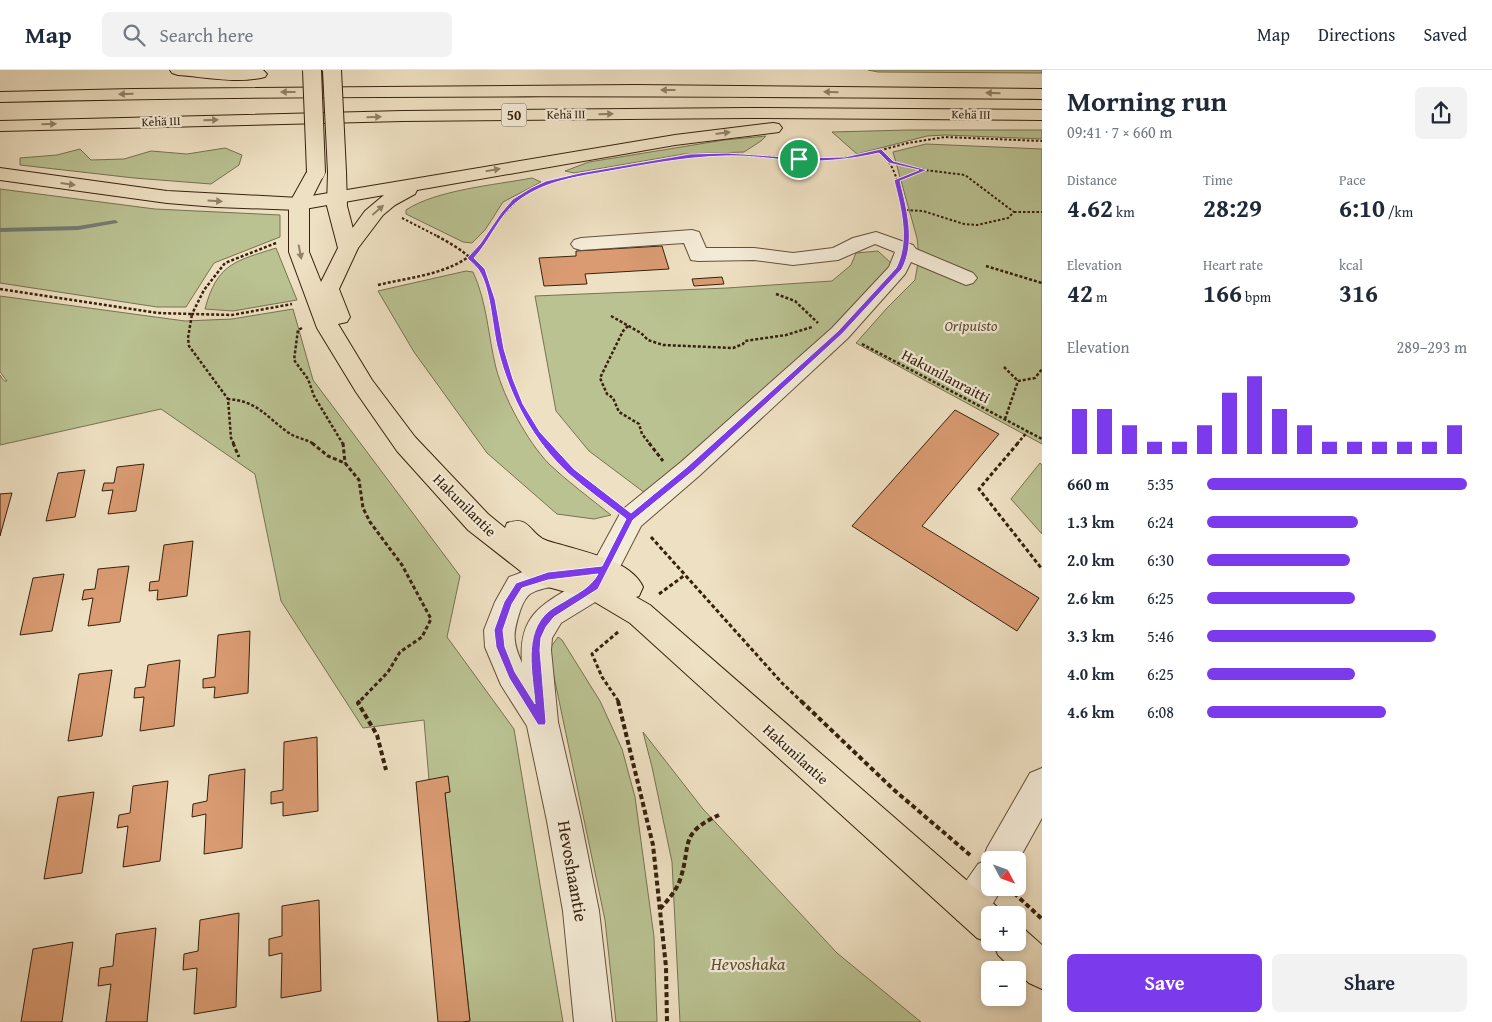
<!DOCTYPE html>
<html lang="en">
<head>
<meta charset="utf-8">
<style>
  :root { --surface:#fff; --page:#f2f2f3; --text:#1f2937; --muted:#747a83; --line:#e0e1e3; --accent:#7c3aed }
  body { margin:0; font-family:"Gentium Book Plus",serif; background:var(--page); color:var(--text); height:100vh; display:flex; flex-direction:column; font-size:19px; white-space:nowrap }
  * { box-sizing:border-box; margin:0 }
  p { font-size:16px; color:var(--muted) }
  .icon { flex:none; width:28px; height:28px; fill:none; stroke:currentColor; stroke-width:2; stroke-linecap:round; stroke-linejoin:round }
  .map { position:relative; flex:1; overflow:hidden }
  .panel { display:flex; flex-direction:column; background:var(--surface); width:450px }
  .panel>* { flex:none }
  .needle { width:32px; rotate:131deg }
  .fabs { position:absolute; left:981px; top:781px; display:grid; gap:10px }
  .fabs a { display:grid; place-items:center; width:45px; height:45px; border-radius:8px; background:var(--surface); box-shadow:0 2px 8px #0003; font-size:25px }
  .pin { position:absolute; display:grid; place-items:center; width:42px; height:42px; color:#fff; margin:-21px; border:2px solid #fff; border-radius:50%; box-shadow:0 1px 5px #0007 }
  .round { display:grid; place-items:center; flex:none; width:52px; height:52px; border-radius:8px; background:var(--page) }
  .head { display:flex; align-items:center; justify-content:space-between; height:85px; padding:0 25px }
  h1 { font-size:28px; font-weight:800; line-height:38px }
  .metrics { display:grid; grid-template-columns:repeat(3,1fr); gap:8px; height:85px; padding:5px 25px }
  .metrics div { display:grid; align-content:center }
  .metrics b { font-size:25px; font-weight:800 }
  .metrics small { font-size:14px; font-weight:400 }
  .metrics p { font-size:14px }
  .chart { height:140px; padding:10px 25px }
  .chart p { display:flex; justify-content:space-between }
  .chart svg { width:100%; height:90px; margin-top:5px; stroke:var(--accent); stroke-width:6 }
  .cta { display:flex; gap:10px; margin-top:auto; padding:10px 25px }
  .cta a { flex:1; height:58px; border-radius:8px; background:var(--accent); color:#fff; font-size:20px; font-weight:800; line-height:58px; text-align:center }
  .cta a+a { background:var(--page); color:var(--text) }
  ul { padding:0 25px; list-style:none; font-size:16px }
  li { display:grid; grid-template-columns:80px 60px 1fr; align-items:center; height:38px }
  li i { height:12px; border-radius:6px; background:var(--accent) }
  header { display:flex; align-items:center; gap:30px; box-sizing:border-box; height:70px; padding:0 25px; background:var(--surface); border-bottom:1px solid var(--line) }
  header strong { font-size:24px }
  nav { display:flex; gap:28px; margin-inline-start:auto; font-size:18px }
  .search { width:350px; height:45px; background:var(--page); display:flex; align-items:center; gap:12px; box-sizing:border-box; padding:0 18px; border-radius:8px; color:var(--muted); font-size:19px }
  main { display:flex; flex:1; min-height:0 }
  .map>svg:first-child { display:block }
</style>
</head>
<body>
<header>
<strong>Map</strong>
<div class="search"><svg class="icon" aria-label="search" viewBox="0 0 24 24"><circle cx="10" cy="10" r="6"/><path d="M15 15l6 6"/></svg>Search here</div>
<nav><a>Map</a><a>Directions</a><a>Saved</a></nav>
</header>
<main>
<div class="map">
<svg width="1042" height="952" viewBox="0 0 1042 952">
  <rect width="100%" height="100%" fill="#eee0c2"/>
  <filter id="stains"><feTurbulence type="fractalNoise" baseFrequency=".004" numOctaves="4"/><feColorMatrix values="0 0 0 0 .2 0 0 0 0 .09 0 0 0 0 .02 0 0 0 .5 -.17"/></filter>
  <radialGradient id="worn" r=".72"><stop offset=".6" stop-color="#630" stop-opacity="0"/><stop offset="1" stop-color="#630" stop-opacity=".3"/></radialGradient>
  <path fill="#bac292" stroke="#787250" d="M868 0H1042V3L878 2Z
    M908 60H1042V69L945 65 927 66 857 84 832 62Z
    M766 66 761 71 744 82 684 84 574 103 565 101 589 92 724 70Z
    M926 74 1042 79V374L856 273 887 238 915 210 919 187 917 168 893 82Z
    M225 78 242 85 239 95 211 114 134 108 20 95V88L57 85 80 79 91 90 124 89 151 81 187 84Z
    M532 108 541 112 503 132 485 160 472 173 463 172 406 144V140C436 120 495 115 532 108Z
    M0 119 155 139 280 145V167L214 193 186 237H157L0 213Z
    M276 178 297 230 233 241 205 239C217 193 236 191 276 178Z
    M878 181 892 194 838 255 809 283 645 423 589 381 556 341 535 226 727 218 832 211 851 195 856 183Z
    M466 201 473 202C487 232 488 265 496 298 504 328 527 371 549 394 568 412 590 428 611 445L594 449 557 444 487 383 414 282 378 221Z
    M0 226 185 251 232 249 293 239 313 310 460 506 447 567 514 659 563 952H462L470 950 445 723 450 722 448 707 429 710 424 650 363 658 281 531 255 404 161 339 0 375V305L4 311H7L0 302Z
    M1040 393 1042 395V464L1011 429Z
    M558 567 562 570 600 631 622 679 635 727 654 867 657 952H616L605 850 552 597 551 577Z
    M643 662 703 739 837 883 921 952H680L672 792 652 697Z"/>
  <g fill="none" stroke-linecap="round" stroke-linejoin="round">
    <path fill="#747d75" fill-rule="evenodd" d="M115 150 118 152 117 153 78 160 0 162V158L78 156Z"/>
  </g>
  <path fill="#da9b72" stroke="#37210d" d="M662 176 669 199 585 204 587 214 544 216 539 188 576 186V181Z
    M722 207 724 214 694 216 692 209Z
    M955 340 999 364 922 456 1039 528 1017 561 852 456Z
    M144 394 136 441 108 444 113 420 102 421 104 413H114L117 397Z
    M85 400 75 447 46 451 58 403Z
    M12 423 0 466V424Z
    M193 471 187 526 157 530 158 520 149 521 150 512 159 511 164 475Z
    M129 496 120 552 88 556 93 528 82 530 84 520 95 519 98 499Z
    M64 504 52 561 20 565 33 508Z
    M250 561 248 623 214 628 215 617 203 618V609L215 607 218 565Z
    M180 590 174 656 140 661 144 627 134 628 135 618 145 617 148 595Z
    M112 600 102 666 68 671 79 604Z
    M317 667 318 741 283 746V732L271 734V722L283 720 284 672Z
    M245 699 242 778 204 784 206 744 192 747 193 734 207 731 209 705Z
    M448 706 450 722 445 723 470 951 462 952H438L416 712Z
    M168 711 160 791 123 797 128 756 117 758 119 745 130 743 133 716Z
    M94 722 82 803 44 809 58 727Z
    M319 830 321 921 281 928 282 883 269 886V869L282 866V836Z
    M239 843 236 937 194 944 197 898 183 900 184 884 198 881 200 850Z
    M156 858 147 952H106L111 914 98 916 100 898 113 896 116 864Z
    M73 872 62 952H21L33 879Z"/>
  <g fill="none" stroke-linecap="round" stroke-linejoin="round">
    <g stroke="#65513a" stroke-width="2">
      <path id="minor" d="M692 160 699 162 706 178H754L793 183 833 178 853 168 876 162 913 175 916 179 973 203 977 208 973 213 966 215 911 192 905 204 848 268 699 406 641 456 605 526 561 553 552 568 551 580 558 652 581 751 599 841 612 952H574L563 841 547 751 527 656 501 615 485 577 484 560 495 532 509 507C531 499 557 486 580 495L584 503 580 511 585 508 622 440 681 392 832 258 889 197 895 182 875 174 838 190 793 195 754 190 698 191 691 190 684 173 581 180 574 178 571 174 574 170 581 168ZM580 512C543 534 518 544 522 593 512 571 513 563 520 541 522 535 526 527 530 524 545 515 564 517 580 512Z
        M1042 698V748L1018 791 990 790V818H1002L983 850 970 855 957 850 952 837 957 824 978 794 982 792 987 778 1030 703Z"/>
    </g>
    <g stroke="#37210d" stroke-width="2">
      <path id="major" d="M316 96 323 98 325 102 309 134V182L321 212 338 178 327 136 328 102 330 98 337 96 344 98 346 102 347 136 358 178 339 219 350 247 347 252 338 254 372 310 415 367 488 444 505 458 507 453C529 446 528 460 543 469 549 472 556 473 562 475 588 483 631 491 643 517L639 526 636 527 650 535 1003 842 1004 845H990V872H992L990 873 977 868 630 553 588 528 537 514 468 460 397 381 356 322 317 258 289 182V134L309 98Z
        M1018 856 1024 859 1042 875V919L1029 913 1018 903V900H1014L998 885 993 872H1018Z"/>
    </g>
    <g stroke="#37210d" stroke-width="2">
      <path id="highway" d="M170 0H263L267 4 265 7C238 14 205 7 178 5L172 3Z
        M635 15 1042 19V29C695 26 347 24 0 32V22L133 19Z
        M748 38 1042 40V50L748 48 403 51 0 61V51L403 41Z
        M773 53 779 54 782 58 779 62 675 75 417 120 415 124 395 135 383 145 355 182 348 184 341 182 338 178 365 141 384 125 299 140 216 137 167 133 0 110V98L167 121 299 128 675 65Z"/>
    </g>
    <path stroke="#37210d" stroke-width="2" stroke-dasharray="2.5 2" stroke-linecap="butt" d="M881 81C900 103 903 131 906 159
      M728 84 822 90 858 86 908 73 945 67 1042 71
      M891 92 925 100 965 105 1014 142 1008 148 977 155 964 154 923 141 904 140
      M897 110 924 100
      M1014 142H1042
      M402 148 439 167
      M488 167C505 140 517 126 547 113"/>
    <path stroke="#37210d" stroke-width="2.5" stroke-dasharray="3 2" stroke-linecap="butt" d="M437 166C452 174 469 184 480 198 496 220 495 253 501 279 508 314 524 346 547 374
      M276 173 225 193 204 220 192 244 232 245 292 234
      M986 196 1042 213
      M378 215C419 205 463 204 489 166
      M0 219 158 243 192 244 188 268 189 276 228 329
      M776 224 795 231 818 253
      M611 246 641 263 648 270 663 275 733 278 743 274 745 271 786 265 812 257
      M628 256 623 261 600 308 607 324 613 328 619 342 639 354 642 364 650 374
      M302 258 298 260 294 290 308 309 314 326 343 374
      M862 274 1042 369
      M1004 297 1018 311
      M1005 349 1018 311 1035 308 1042 299
      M234 374 231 368 228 329C258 331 266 347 289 363 296 368 306 369 314 374
      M1017 374 1028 361"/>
    <path stroke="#37210d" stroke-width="3" stroke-dasharray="4 2.5" stroke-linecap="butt" d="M233 373 239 387
      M312 373 328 386 345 393 359 410 363 438 370 452 402 495 431 549 422 567 400 582 388 602 359 632
      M343 373 345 393
      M546 373 573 401 612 434
      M649 373 663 391
      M1018 373 979 419 1042 499
      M651 467 782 613 802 632
      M659 524 685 505
      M618 562 592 584 602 607 619 632"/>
    <path stroke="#37210d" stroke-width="4" stroke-dasharray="5 3" stroke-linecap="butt" d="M360 631 358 633 377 665 386 700
      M618 631 653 775 666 897 667 952
      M801 631 893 719 970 785
      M1014 823 1042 849
      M660 839C668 830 676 821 680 810 692 774 678 764 719 745"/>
    <use href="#minor" fill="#f4ebd7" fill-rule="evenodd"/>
    <use href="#major" fill="#eee0c2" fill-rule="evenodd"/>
    <use href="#highway" fill="#eee0c2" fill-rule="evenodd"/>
    <g stroke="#37210d" stroke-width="20" stroke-linecap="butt">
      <path id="major-bridge" d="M312 0 316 102
        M332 0 337 102"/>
    </g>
    <use href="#major-bridge" stroke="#eee0c2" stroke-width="18"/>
  </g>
  <defs><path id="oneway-solid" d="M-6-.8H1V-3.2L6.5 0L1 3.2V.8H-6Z" transform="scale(1.25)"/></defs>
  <g fill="#928068">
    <use href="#oneway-solid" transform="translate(668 20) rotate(-180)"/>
    <use href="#oneway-solid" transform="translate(288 22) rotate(180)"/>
    <use href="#oneway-solid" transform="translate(831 22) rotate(-179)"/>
    <use href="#oneway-solid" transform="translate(993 23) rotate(-179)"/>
    <use href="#oneway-solid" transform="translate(126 24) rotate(179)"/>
    <use href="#oneway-solid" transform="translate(606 44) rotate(-1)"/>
    <use href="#oneway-solid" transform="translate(374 47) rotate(-1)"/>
    <use href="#oneway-solid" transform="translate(211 50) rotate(-2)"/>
    <use href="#oneway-solid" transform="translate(49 54) rotate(-2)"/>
    <use href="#oneway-solid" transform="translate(723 63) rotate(-7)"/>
    <use href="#oneway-solid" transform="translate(493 100) rotate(-10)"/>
    <use href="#oneway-solid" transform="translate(68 114) rotate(8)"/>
    <use href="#oneway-solid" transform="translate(215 131) rotate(4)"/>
    <use href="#oneway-solid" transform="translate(378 140) rotate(-41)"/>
    <use href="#oneway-solid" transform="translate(300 182) rotate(79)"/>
  </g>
  <path fill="#7c3aed" stroke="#fff" fill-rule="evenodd" d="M881 79 893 91 927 100 900 111C907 140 916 172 902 199L842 264 693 401 633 450 598 519 554 547 546 557 541 568 540 580 546 652 545 655H538L509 608 496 577 494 560 504 532 516 513 548 502 602 496 626 449C607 434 587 420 569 404 533 371 510 327 498 280 492 258 491 217 478 199 475 195 471 192 467 188L480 174 501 143 513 129 531 118 546 111 580 103 690 84 727 83 799 88 845 87ZM879 83 889 93 919 100 894 110C901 138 910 171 896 198L838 261 687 397 631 443 574 399 540 362 523 334 513 309 504 279 495 229 485 199 474 188C490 171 499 145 518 131 543 112 574 107 604 102 644 95 684 87 724 86 748 85 773 89 796 91 825 92 852 89 879 83ZM598 504C590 518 579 522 565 531 560 534 554 537 549 541 522 563 533 605 535 634L515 602 505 577 503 560 512 534 522 518 548 510Z"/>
  <g text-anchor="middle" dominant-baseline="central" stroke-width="4.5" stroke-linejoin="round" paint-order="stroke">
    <g font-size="12" fill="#37210d" stroke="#f4ebd7">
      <text transform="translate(566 44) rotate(-1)">Kehä III</text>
      <text transform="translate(971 44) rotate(1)">Kehä III</text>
      <text transform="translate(161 51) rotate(-2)">Kehä III</text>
    </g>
    <rect fill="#f4ebd7" stroke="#705e4a" stroke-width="1" x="501.5" y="33.5" width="25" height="23" rx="4"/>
    <g font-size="14" font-weight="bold" fill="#37210d">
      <text x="514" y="45">50</text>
    </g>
    <g font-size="15" font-style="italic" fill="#5e5135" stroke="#f4ebd7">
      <text x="971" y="255">Oripuisto</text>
    </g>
    <g font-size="15" fill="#37210d" stroke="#f4ebd7">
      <text transform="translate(946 306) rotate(28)">Hakunilanraitti</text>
      <text transform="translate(465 435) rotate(45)">Hakunilantie</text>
      <text transform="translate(796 684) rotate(42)">Hakunilantie</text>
    </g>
    <g font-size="18" fill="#37210d" stroke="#f4ebd7">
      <text transform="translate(573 801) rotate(80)">Hevoshaantie</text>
    </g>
    <g font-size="18" font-style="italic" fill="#5e5135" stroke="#f4ebd7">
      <text x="748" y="893">Hevoshaka</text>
    </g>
  </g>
  <rect width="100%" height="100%" filter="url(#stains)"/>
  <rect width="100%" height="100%" fill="url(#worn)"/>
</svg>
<div class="fabs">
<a><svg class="needle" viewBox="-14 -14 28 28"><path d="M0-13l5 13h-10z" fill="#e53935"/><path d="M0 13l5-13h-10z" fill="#747a83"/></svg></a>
<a>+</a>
<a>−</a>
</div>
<div class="pin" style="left:799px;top:89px;background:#1e9e55"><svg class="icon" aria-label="arrive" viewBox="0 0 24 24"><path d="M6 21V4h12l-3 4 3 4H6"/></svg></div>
</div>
<section class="panel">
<div class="head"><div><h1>Morning run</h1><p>09:41 · 7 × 660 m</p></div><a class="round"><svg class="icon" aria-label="share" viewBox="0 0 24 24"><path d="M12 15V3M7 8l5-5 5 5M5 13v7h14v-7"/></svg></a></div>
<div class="metrics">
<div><p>Distance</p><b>4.62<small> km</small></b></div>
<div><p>Time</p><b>28:29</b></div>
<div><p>Pace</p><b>6:10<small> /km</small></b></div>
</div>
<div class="metrics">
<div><p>Elevation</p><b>42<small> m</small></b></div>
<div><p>Heart rate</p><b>166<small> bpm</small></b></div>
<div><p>kcal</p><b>316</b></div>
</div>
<div class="chart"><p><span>Elevation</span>289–293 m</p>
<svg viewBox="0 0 160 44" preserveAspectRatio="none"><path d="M5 44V22M15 44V22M25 44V30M35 44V38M45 44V38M55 44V30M65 44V14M75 44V6M85 44V22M95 44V30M105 44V38M115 44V38M125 44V38M135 44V38M145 44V38M155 44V30"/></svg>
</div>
<ul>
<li><b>660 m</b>5:35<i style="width:100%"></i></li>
<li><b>1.3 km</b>6:24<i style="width:58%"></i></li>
<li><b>2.0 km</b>6:30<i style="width:55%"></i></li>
<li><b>2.6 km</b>6:25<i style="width:57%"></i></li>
<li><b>3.3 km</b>5:46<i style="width:88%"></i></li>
<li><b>4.0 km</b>6:25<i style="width:57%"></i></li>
<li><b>4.6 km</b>6:08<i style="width:69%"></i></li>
</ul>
<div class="cta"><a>Save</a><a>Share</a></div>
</section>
</main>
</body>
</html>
